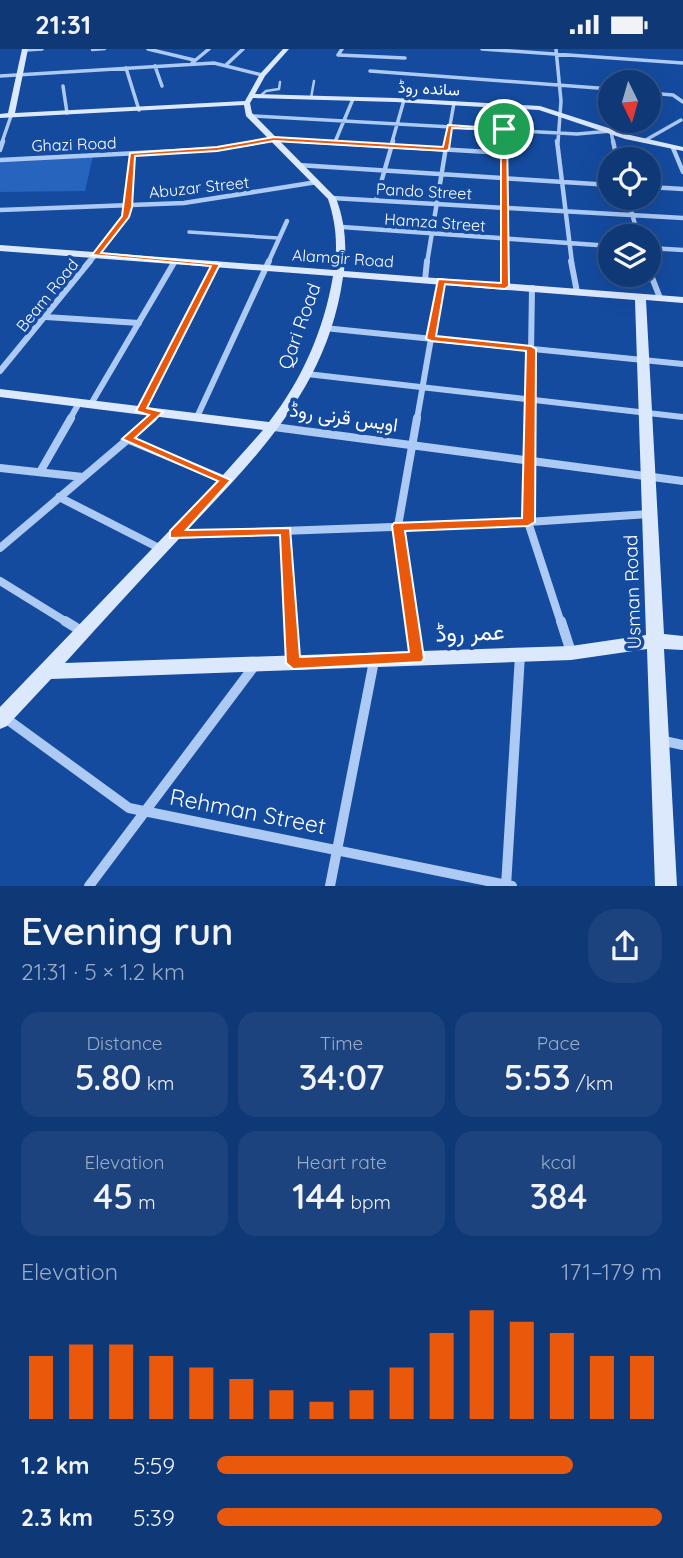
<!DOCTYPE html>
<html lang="en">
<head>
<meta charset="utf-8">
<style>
  :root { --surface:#0f3877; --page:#1d437f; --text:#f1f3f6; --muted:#9bacc6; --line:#2f5289; --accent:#ea580c }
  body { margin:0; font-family:Quicksand,Vazirmatn,sans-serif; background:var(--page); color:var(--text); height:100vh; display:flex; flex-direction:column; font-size:26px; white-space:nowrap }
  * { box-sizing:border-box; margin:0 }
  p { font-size:23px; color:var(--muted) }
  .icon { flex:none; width:38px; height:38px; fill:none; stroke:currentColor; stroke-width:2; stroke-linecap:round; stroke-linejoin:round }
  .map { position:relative; height:837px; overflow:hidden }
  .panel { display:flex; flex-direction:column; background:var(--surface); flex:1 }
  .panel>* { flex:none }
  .needle { width:46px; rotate:175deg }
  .buttons { position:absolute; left:598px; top:21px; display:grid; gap:14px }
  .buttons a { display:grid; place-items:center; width:63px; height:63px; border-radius:50%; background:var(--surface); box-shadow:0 7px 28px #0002,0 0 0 2px var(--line); font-size:35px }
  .pin { position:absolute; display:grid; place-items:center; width:60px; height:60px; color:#fff; margin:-30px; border:4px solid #fff; border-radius:50%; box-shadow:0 2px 7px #0007 }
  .round { display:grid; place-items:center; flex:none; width:74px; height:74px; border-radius:28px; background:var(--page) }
  .summary { display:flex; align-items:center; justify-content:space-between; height:119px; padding:0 21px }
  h1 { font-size:38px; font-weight:600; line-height:52px }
  .figures { display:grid; grid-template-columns:repeat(3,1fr); gap:10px; height:119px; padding:7px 21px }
  .figures div { display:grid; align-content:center; border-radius:18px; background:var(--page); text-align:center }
  .figures b { font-size:35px; font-weight:600 }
  .figures small { font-size:19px; font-weight:400 }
  .figures p { font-size:19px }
  .chart { height:196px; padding:14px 21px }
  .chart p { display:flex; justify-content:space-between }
  .chart svg { width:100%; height:126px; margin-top:7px; stroke:var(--accent); stroke-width:6 }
  ul { padding:0 21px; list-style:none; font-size:23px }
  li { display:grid; grid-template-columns:112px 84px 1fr; align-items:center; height:52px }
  li i { height:18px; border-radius:9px; background:var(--accent) }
  .status { display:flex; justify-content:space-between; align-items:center; height:49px; padding:0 35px; background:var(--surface); direction:ltr }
  .status svg { height:19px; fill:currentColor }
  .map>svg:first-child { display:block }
</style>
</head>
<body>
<div class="status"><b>21:31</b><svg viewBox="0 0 49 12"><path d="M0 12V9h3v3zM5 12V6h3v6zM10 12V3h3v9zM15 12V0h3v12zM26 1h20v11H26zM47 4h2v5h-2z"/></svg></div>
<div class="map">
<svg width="683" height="837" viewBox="0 0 683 837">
  <rect width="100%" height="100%" fill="#144b9f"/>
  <path fill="#2764bd" d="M93 107 85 142 0 143V111Z"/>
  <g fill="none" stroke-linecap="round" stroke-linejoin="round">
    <path stroke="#accaf4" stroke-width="2.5" d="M92 1 105 0
      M259 48 266 42 279 40 280 33
      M311 49 314 32"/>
    <path stroke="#accaf4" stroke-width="3.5" d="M189 183 278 189"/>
    <path stroke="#accaf4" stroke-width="5" d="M286 482 291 574"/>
    <path stroke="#accaf4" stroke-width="7" d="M291 572 293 611"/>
    <path stroke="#accaf4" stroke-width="3.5" d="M148 0 194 11
      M342 0 338 6 405 9
      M482 0 683 14
      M556 0 561 52 558 93
      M25 1 42 0
      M192 14 209 0
      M226 16 243 0
      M155 17 162 37
      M126 19 139 61
      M370 22 611 40
      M0 27 214 14 262 26
      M63 37 67 64
      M649 44 673 46 683 53
      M252 67 577 85 611 82 613 93
      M644 92 681 71
      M2 93 11 67
      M254 93 274 90 331 93
      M335 93 353 50
      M392 93 404 51
      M447 93 454 54
      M504 93 506 57"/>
    <path stroke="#accaf4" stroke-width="4.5" d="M302 92 505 104
      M504 92 505 214
      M557 92 572 214
      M613 92 617 110
      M673 99 683 123
      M0 101 3 92
      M0 111 217 100 264 92
      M298 116 611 136
      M649 138 683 140
      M332 149 683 169
      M628 149 638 187
      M376 151 393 92
      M0 161 184 154 317 133
      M342 178 611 197
      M649 199 683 201
      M89 214 122 173 128 158 132 105
      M268 214 287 172
      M427 214 447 92"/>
    <path stroke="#accaf4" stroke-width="6" d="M505 212V237
      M571 212 577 243
      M649 221 660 249
      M425 231 427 212
      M46 268 139 274
      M324 279 683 315
      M0 322 90 212
      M307 325 683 368
      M91 355 175 212
      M141 362 216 215
      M197 368 269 212
      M70 370 79 354
      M151 370 158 364
      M417 370 441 232
      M530 370 532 239"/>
    <path stroke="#accaf4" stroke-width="8" d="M530 369 528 473 561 574
      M274 378 683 432
      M127 390 225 431
      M0 419 83 428
      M40 423 71 369
      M59 448 161 500
      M175 486 528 473 649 465
      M0 499 153 369
      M0 532 68 574
      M412 574 398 477 417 369"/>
    <path stroke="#accaf4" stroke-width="10" d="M65 572 83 583
      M412 572 417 609
      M561 572 571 603
      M4 668 129 759 512 837
      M660 691 683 696
      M89 837 255 616
      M330 837 374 612
      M506 837 520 606"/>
    <path fill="#dce9fd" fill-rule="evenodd" d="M22 0H28L15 64 245 52 260 25 283 0H289L265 27 255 45 395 49 540 57 630 86 683 98V102L625 90 539 61 395 53 253 49 250 54 252 64 336 149C345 173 347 196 344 222L683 248V254L646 251 664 585 683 587V601L664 600 677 837H655L647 600 571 611 51 630 7 677 0 680V658L223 426 263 381 0 348V340L269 373C302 331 324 281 333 227L0 202V196L334 221C338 197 336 173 328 150L246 67 244 56 0 69V65L8 64ZM343 228 635 251 646 586 571 597 65 614C102 573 139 532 177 492 252 412 327 343 343 228Z"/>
  </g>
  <path fill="#ea580c" stroke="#fff" stroke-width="2" fill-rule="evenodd" d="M448 76 507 80 509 237 505 240 445 235 436 287 531 297 536 300 535 473 528 477 405 482 424 609 422 613 293 620 286 614 280 486 170 489V482L218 432 122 390 149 366 136 362 211 217 92 206 122 167 130 104 217 98 274 88 443 98ZM452 79 501 81V234L438 230 426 290 431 292 526 302 522 469 394 474 392 477 409 603 300 608 290 479 186 481 231 431 135 389 163 363 147 359 220 215 101 204 129 168 132 158 135 107 217 102 274 92 446 102 449 100Z"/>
  <g text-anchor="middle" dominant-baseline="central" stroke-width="7" stroke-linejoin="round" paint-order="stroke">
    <g font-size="16" fill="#fff" stroke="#144b9f">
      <text transform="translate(429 39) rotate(3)">ساندہ روڈ</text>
      <text transform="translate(74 95) rotate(-2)">Ghazi Road</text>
      <text transform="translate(199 138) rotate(-6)">Abuzar Street</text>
      <text transform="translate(424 142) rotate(3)">Pando Street</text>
      <text transform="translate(435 173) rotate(4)">Hamza Street</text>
      <text transform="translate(343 209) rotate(4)">Alamgir Road</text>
      <text transform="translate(47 246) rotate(-51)">Beam Road</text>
    </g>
    <g font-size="19" fill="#fff" stroke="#144b9f">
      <text transform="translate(299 277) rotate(-70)">Qari Road</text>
      <text transform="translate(344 368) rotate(8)">اویس قرنی روڈ</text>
      <text transform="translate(632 543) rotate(-92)">Usman Road</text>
    </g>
    <g font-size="23" fill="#fff" stroke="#144b9f">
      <text transform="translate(470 583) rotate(-2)">عمر روڈ</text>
      <text transform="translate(248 762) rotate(11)">Rehman Street</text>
    </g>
  </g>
</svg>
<div class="buttons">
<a><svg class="needle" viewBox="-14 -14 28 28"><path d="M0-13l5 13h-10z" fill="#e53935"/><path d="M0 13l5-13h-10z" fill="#9bacc6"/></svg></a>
<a><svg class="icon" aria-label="locate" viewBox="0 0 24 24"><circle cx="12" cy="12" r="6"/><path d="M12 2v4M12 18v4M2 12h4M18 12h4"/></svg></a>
<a><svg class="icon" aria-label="layers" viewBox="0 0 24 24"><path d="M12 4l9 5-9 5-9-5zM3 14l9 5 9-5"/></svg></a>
</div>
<div class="pin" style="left:504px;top:80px;background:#1e9e55"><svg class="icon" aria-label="arrive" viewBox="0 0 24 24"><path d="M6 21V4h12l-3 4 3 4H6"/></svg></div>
</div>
<section class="panel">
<div class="summary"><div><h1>Evening run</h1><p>21:31 · 5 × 1.2 km</p></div><a class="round"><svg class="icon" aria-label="share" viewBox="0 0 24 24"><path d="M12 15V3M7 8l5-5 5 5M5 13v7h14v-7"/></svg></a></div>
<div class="figures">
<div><p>Distance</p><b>5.80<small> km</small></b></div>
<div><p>Time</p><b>34:07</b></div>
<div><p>Pace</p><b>5:53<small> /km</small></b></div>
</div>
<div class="figures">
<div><p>Elevation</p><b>45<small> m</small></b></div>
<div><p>Heart rate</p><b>144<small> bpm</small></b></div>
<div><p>kcal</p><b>384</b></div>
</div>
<div class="chart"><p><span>Elevation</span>171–179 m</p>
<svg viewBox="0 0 160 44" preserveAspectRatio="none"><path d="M5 44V22M15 44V18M25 44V18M35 44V22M45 44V26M55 44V30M65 44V34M75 44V38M85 44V34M95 44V26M105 44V14M115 44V6M125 44V10M135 44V14M145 44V22M155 44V22"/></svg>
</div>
<ul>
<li><b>1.2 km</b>5:59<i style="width:80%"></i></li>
<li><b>2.3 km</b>5:39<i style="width:100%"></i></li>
</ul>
</section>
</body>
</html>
